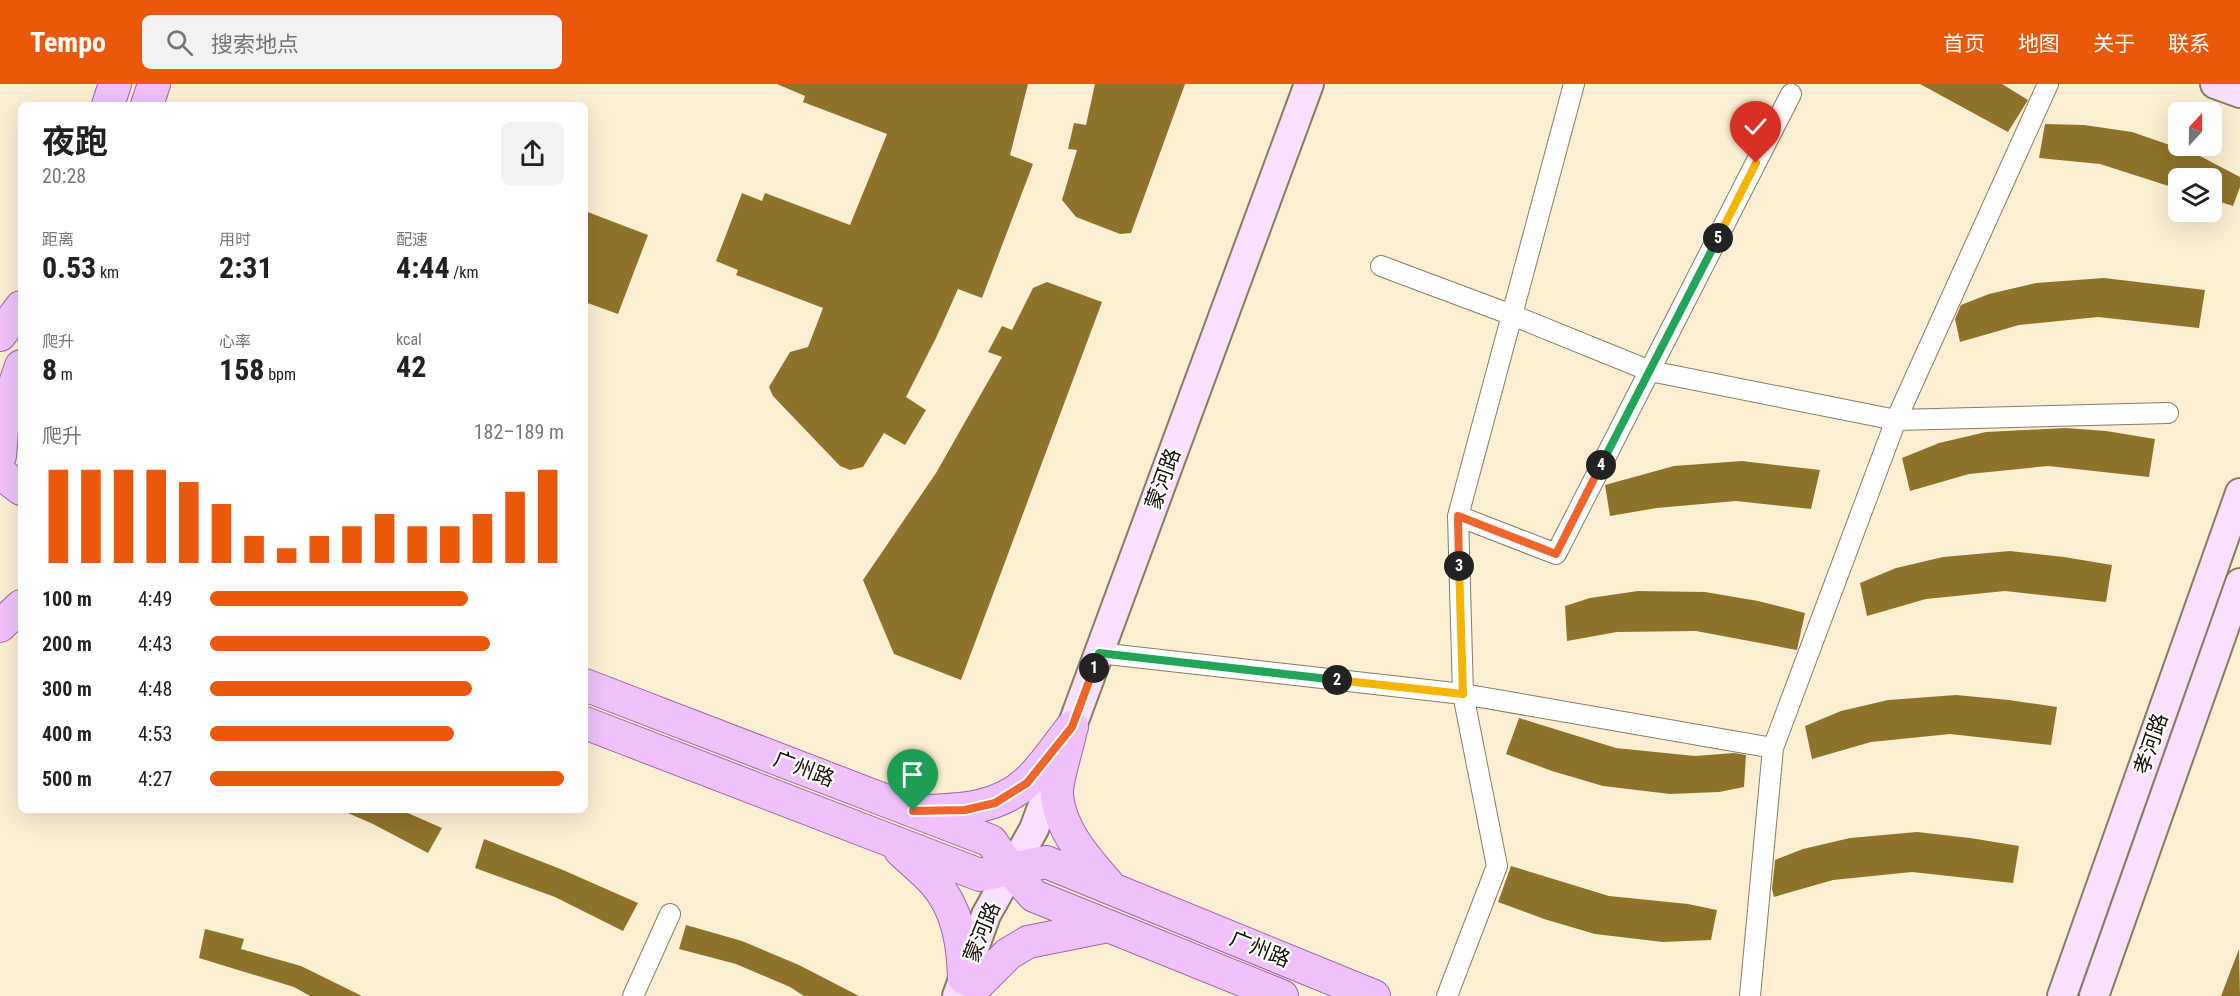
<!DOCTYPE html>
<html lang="zh">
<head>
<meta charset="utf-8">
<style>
  :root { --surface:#fff; --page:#f2f2f2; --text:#222; --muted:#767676; --accent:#ea580c }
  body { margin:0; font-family:"Roboto Condensed","Noto Sans SC",sans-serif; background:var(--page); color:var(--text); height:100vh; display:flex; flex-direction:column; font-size:22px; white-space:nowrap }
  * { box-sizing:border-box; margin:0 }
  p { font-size:20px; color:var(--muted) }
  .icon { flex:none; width:33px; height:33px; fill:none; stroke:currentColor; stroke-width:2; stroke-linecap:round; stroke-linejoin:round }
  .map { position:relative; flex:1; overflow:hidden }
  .sheet { position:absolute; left:18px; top:18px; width:570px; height:711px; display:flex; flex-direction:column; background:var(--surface); border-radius:9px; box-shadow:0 6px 24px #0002 }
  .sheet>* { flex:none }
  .needle { width:39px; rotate:22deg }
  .controls { position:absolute; left:2168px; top:18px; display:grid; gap:12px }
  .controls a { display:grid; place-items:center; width:54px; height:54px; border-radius:9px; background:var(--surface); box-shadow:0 6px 24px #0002; font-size:30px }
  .pin { position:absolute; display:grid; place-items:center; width:51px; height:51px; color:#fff; margin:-62px -26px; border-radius:50% 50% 50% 0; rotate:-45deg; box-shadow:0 0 6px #0007 }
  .pin .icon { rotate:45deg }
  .km { position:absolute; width:30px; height:30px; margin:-15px; border-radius:50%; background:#222; color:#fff; font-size:16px; line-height:30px; text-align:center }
  .round { display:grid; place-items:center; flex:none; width:63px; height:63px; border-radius:9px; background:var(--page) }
  .overview { display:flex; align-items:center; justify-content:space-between; height:102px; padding:0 24px }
  h1 { font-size:33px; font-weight:700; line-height:45px }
  .figures { display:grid; grid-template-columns:repeat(3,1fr); gap:9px; height:102px; padding:6px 24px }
  .figures div { display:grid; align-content:center }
  .figures b { font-size:30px; font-weight:700 }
  .figures small { font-size:16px; font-weight:400 }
  .figures p { font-size:16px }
  .chart { height:168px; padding:12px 24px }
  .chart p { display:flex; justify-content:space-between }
  .chart svg { width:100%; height:108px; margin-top:6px; stroke:var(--accent); stroke-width:6 }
  ul { padding:0 24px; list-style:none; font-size:20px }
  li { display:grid; grid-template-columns:96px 72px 1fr; align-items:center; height:45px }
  li i { height:15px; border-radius:8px; background:var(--accent) }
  header { display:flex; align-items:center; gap:36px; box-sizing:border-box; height:84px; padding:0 30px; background:var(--accent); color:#fff }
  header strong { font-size:28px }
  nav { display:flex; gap:33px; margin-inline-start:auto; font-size:21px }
  .search { width:420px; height:54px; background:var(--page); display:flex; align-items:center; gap:15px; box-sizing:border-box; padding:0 21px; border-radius:9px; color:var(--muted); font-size:22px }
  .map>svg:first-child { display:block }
</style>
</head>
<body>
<header>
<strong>Tempo</strong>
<div class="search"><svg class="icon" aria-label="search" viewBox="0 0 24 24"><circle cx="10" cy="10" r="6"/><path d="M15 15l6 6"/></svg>搜索地点</div>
<nav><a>首页</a><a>地图</a><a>关于</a><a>联系</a></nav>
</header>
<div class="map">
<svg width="2240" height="912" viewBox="0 0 2240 912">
  <rect width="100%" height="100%" fill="#fceed2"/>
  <path fill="#90732a" d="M777 0H1028L1010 71 1033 80 982 214 958 205 936 254 906 313 926 326 905 361 884 349 863 383 850 386 840 382 773 312 769 303 790 268 808 263 823 224 736 191 738 186 716 177 742 109 762 117 765 109 850 141 887 50 803 18 805 12Z
    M1095 0H1185L1131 149 1120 150 1076 133 1062 116 1077 66 1068 65 1074 39 1086 41Z
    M1920 0H2002L2028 16 2008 48Z
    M2045 40 2084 41 2132 48 2196 70 2240 93V103L2233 122 2211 115V94H2178V105L2100 80 2039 74Z
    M585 127 648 151 618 230 585 218Z
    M2104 194 2205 206 2199 244 2098 233 2019 241 1960 258 1955 235 1961 221 1989 210 2036 199Z
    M1047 198 1102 218 961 596 894 570 863 496 936 389 1002 273 988 268 1002 242 1012 246 1033 204Z
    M2066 344 2106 347 2155 355 2149 393 2048 382 1969 390 1910 407 1902 374 1939 359 1986 348Z
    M1742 377 1820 386 1811 425 1736 417 1657 424 1610 432 1605 401 1674 382Z
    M2010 467 2064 473 2112 481 2106 518 2005 507 1926 515 1867 532 1860 499 1896 484 1943 473Z
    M1638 507 1705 508 1758 517 1805 529 1797 566 1696 547 1617 548 1567 557 1565 522 1590 514Z
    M1956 611 2009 616 2057 623 2051 661 1950 650 1871 658 1812 675 1805 642 1841 627 1888 616Z
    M1519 634 1616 664 1695 672 1734 669 1746 671 1744 703 1719 708 1670 710 1603 702 1552 687 1506 670Z
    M341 726H401L442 744 428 769 373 740Z
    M1917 748 1970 754 2019 762 2013 799 1912 788 1833 796 1774 813 1772 805 1775 776 1803 765 1850 754Z
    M484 755 563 786 638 819 623 847 555 813 475 784Z
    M1511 782 1609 812 1688 820 1717 826 1711 856 1663 858 1595 850 1544 835 1498 818Z
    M686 841 742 857 799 881 859 912H804L790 903 736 880 679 865Z
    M205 845 244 855 241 865 301 882 362 912H310L294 903 199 874Z
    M2239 865 2240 912H2221Z"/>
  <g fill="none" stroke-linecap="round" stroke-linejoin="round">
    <g stroke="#887c62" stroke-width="22">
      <path id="street" d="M1381 182 1512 231 1650 287 1896 336 2168 329
        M1458 432 1556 470 1791 10
        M1099 569 1463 610 1773 664
        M633 912 670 830
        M1447 912 1497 782 1463 610 1458 432 1574 0
        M1750 912 1773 664 1896 336 2048 0"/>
    </g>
    <g stroke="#887c62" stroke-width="32">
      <path id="secondary" d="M2215 0 2240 9
        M957 912 986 831 1034 745 1309 0
        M2062 912 2240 409
        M2094 912 2240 499"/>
    </g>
    <g stroke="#9d68a7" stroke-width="34">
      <path id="primary" d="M108 21 115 0
        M147 21 154 0
        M0 251 21 223
        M0 372 3 335 21 282
        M0 389 21 405
        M0 542 21 522
        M585 601 991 757 1011 786 1034 812 1282 912
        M585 639 980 791 1046 778 1374 912
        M1070 650C1067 665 1056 697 1057 711 1060 746 1086 775 1108 800
        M926 727C962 726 999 724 1027 698 1043 684 1058 660 1072 643
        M900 766C911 777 924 787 934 798 958 825 963 860 964 894
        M976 902 1008 870 1028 858 1108 842"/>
    </g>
    <use href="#street" stroke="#fff" stroke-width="20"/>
    <use href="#secondary" stroke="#f8e0fe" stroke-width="28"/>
    <use href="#primary" stroke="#f0c1fd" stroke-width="32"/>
  </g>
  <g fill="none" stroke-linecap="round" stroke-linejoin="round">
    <g stroke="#fff" stroke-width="12">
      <path id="split-1" d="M913 727 965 726 995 719 1027 699 1072 643 1094 584"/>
    </g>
    <g stroke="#fff" stroke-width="12">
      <path id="split-2" d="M1094 584 1099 569 1337 596"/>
    </g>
    <g stroke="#fff" stroke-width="12">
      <path id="split-3" d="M1337 596 1463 610 1459 482"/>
    </g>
    <g stroke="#fff" stroke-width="12">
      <path id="split-4" d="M1459 482 1458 432 1556 470 1601 381"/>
    </g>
    <g stroke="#fff" stroke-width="12">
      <path id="split-5" d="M1601 381 1718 154"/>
    </g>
    <g stroke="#fff" stroke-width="12">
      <path id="split-6" d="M1718 154 1756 79"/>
    </g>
    <use href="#split-1" stroke="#f0652b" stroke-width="8"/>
    <use href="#split-2" stroke="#22a559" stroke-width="8"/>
    <use href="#split-3" stroke="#f5b400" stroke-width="8"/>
    <use href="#split-4" stroke="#f0652b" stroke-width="8"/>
    <use href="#split-5" stroke="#22a559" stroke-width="8"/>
    <use href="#split-6" stroke="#f5b400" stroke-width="8"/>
  </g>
  <g text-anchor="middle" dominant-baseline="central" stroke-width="4.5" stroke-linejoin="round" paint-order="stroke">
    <g font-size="21" fill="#161208" stroke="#fff">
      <text transform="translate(1163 395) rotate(-70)">蒙河路</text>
      <text transform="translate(2151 660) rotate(-71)">孝河路</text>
      <text transform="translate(804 685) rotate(21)">广州路</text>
      <text transform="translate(982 848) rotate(-68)">蒙河路</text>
      <text transform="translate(1260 865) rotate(22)">广州路</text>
    </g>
  </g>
</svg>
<div class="controls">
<a><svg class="needle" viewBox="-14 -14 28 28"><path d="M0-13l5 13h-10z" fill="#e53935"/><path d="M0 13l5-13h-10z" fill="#767676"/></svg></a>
<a><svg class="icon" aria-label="layers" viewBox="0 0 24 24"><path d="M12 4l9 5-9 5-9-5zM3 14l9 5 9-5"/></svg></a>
</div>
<div class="pin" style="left:913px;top:727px;background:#1e9e55"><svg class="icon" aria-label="arrive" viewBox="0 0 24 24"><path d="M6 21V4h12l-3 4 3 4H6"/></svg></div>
<div class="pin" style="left:1756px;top:79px;background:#d93025"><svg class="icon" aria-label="check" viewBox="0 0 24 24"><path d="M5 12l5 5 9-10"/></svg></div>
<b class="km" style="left:1094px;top:584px">1</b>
<b class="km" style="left:1337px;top:596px">2</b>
<b class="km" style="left:1459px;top:482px">3</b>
<b class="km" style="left:1601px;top:381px">4</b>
<b class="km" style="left:1718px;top:154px">5</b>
<section class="sheet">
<div class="overview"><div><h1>夜跑</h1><p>20:28</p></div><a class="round"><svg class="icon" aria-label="share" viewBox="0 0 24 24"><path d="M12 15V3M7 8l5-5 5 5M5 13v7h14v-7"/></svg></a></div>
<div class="figures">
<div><p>距离</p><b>0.53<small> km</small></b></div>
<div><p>用时</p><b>2:31</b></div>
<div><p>配速</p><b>4:44<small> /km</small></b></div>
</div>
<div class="figures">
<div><p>爬升</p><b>8<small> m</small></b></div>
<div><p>心率</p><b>158<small> bpm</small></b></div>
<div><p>kcal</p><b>42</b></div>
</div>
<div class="chart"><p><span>爬升</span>182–189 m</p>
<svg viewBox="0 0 160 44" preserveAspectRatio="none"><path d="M5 44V6M15 44V6M25 44V6M35 44V6M45 44V11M55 44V20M65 44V33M75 44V38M85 44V33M95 44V29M105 44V24M115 44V29M125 44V29M135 44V24M145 44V15M155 44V6"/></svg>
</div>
<ul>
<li><b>100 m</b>4:49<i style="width:73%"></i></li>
<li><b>200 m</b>4:43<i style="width:79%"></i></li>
<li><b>300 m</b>4:48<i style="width:74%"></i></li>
<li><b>400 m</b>4:53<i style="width:69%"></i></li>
<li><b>500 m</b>4:27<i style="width:100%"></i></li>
</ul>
</section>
</div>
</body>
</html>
